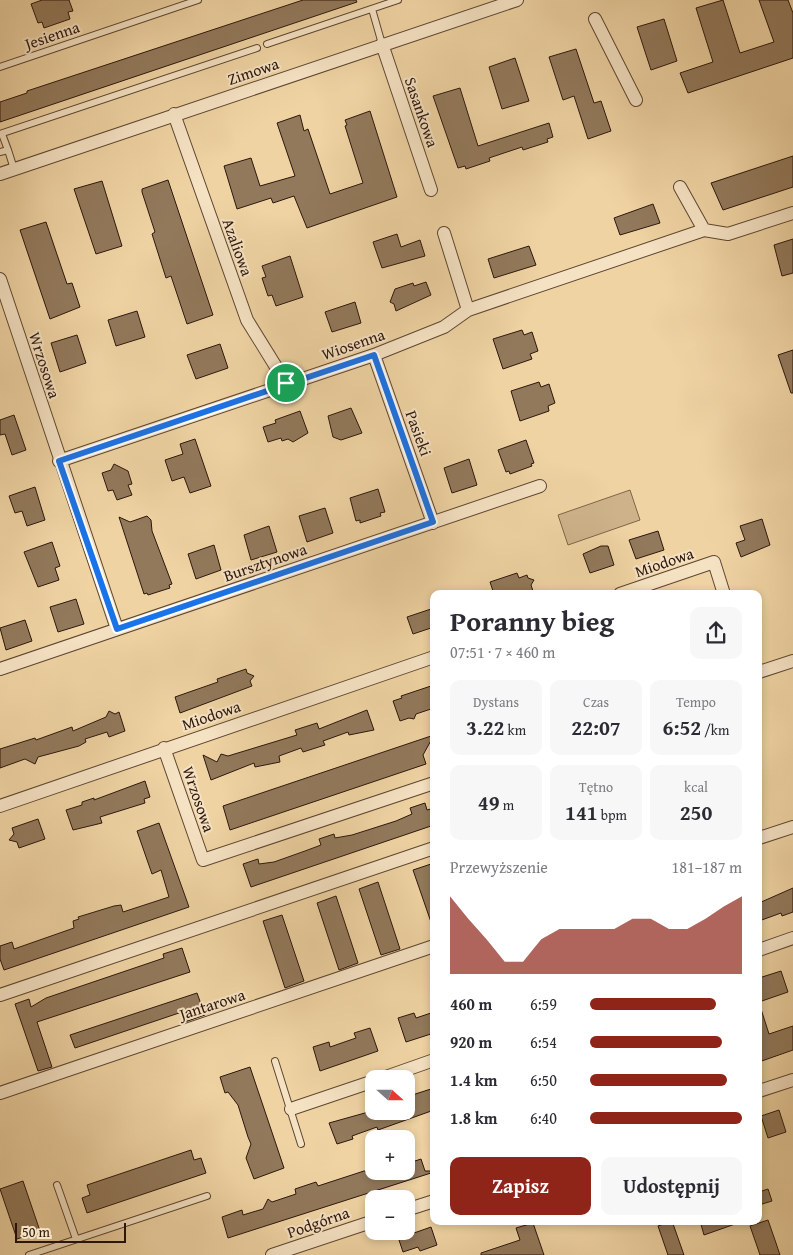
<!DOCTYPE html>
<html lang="pl">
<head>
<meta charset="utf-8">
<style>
  :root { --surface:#fff; --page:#f7f7f7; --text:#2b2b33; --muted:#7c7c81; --accent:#8f2418 }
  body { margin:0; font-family:"Gentium Book Plus",serif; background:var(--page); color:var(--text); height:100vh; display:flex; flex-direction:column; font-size:19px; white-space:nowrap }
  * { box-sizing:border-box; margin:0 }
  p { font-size:16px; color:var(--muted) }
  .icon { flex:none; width:28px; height:28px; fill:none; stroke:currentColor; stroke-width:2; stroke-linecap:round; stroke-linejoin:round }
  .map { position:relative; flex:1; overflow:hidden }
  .panel { position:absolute; left:430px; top:590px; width:332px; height:635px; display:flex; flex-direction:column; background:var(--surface); border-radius:10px; box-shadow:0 2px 8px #0003 }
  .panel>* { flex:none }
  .needle { width:32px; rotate:111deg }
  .buttons { position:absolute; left:365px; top:1070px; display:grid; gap:10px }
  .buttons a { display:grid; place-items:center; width:50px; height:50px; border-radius:10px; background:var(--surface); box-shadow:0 2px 8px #0003; font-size:25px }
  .scale { position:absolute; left:15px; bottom:12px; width:111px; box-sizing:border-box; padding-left:5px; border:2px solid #2d170d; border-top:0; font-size:14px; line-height:18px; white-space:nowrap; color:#2d170d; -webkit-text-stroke:4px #f5e2c3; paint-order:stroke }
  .pin { position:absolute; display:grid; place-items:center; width:42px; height:42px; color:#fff; margin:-21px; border:2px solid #fff; border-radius:50%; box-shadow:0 1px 5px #0007 }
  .round { display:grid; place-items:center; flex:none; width:52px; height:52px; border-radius:10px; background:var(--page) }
  .summary { display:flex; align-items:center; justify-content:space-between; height:85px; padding:0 20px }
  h1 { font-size:28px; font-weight:700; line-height:38px }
  .figures { display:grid; grid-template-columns:repeat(3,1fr); gap:8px; height:85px; padding:5px 20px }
  .figures div { display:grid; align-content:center; border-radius:10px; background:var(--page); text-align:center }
  .figures b { font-size:21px; font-weight:700 }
  .figures small { font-size:14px; font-weight:400 }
  .figures p { font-size:14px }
  .chart { height:140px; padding:10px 20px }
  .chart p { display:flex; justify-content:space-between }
  .chart svg { width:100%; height:90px; margin-top:5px; fill:var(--accent); opacity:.7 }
  .cta { display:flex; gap:10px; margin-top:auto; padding:10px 20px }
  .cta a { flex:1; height:58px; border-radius:10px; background:var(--accent); color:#fff; font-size:20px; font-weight:700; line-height:58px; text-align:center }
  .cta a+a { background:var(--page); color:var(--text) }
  ul { padding:0 20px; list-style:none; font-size:16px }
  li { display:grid; grid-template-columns:80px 60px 1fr; align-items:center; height:38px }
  li i { height:12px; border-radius:6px; background:var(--accent) }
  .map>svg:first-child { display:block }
</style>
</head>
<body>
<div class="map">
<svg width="793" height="1255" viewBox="0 0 793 1255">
  <rect width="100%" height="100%" fill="#efd3a3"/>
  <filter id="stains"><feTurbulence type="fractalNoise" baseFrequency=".004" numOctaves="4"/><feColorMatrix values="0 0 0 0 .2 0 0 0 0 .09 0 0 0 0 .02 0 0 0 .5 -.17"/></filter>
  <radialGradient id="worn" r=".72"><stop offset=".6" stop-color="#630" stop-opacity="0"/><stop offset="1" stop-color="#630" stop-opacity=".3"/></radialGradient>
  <path fill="#ceb38a" stroke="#7e654c" d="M630 490 640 520 568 545 558 515Z"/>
  <path fill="#92795b" stroke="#2d170d" d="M42 0H69L73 11 68 12 70 19 44 28 42 22 38 23 31 4Z
    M303 0H356L357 2 0 122V102L27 93V91Z
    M723 0 740 53 774 42 759 0H788L793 13V58L688 93 680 73 713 62 696 8Z
    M664 19 677 61 651 70 637 27Z
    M576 49 594 103 601 101 611 131 588 139 574 96 563 100 549 57Z
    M515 58 529 101 502 109 489 67Z
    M460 88 478 146 549 123 553 137 547 139 548 142 523 150 522 147 489 158 490 161 466 169 465 166 458 168 433 96Z
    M370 111 397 197 307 228 294 196 273 203 271 198 237 209 224 166 251 158 260 186 295 176 277 123 300 115 304 131 308 129 330 194 363 183 345 126 347 125 345 120Z
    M793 156V187L723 210 711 183Z
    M168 180 213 315 187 324 171 276 166 278 152 234 155 232 142 192V189Z
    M102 181 122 246 96 254 74 189Z
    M653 204 660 223 620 235 614 218Z
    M46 222 67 284 72 283 80 307 50 319 20 230Z
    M397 234 401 247 420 240 425 256 382 268 373 242Z
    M793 239V273L782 276 774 245Z
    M529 246 536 265 494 278 488 259Z
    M290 256 303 297 276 306 272 295 268 296 262 278 266 277 262 266Z
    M426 282 431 295 396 311 394 304 390 302 395 289 413 283 414 286Z
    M355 302 361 323 332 332 325 312Z
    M137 311 145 337 116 346 108 320Z
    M522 330 524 335 532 332 538 351 530 354 532 359 503 369 493 339Z
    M77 335 86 363 60 372 51 343Z
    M220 344 228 368 196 379 187 355Z
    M793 350V393H791L778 355Z
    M539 382 541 387 549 384 555 403 548 406 549 411 520 421 511 391Z
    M351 408 362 433 341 440 333 437 328 416Z
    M300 411 308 433 293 442 288 439 282 441 281 438 268 442 263 427 276 423 275 420Z
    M14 415 26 450 12 455 5 434 0 435V420Z
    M195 439 211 486 190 493 184 477 172 481 165 460 183 454 180 444Z
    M526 440 534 463 531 464 532 466 510 474 509 471 506 472 498 450Z
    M469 459 477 485 452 493 444 468Z
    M114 464 128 471 132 484 128 485 132 495 117 500 113 490 108 491 102 473 111 470Z
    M35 487 45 520 27 526 22 511 15 513 9 496Z
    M378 489 385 512 380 513 381 516 360 523V520L356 521 350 498Z
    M325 508 333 533 307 542 299 516Z
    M147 516 151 520 152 531 172 584 169 585 170 588 148 595 147 593 144 594 119 517 130 522Z
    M762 519 770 545 741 557 736 543 745 540 740 526Z
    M269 526 277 552 251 560 244 535Z
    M658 531 664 550 636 559 629 540Z
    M52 542 60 566 55 568 59 580 38 587 24 552Z
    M214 545 221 570 196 579 188 554Z
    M601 546H608L614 565 590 573 583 554Z
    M517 573 519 578 527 575 528 578 534 580 531 585 534 594H494L490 582Z
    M76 599 84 624 58 632 50 607Z
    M431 609 434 627 413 634 407 617Z
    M25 620 32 641 6 650 0 628Z
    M246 669 247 673 254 676 250 681 252 686 180 713 175 697 218 682 217 679Z
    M434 685V708L416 714 414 719 409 718 400 721 393 701 402 698 401 696Z
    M367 710 374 730 349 735 348 732 323 741 325 745 303 752 301 748 279 756 280 762 255 767 254 763 211 780 203 755 217 762 221 754 228 756 297 735 295 730 317 723 319 729Z
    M109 711 115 714 119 712 125 731 109 737 107 732 85 739 86 742 79 746 38 757 35 764 25 759 0 768V749L35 738 36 740 72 727 73 731 106 717Z
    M434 735 423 755 426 764 230 830 223 806Z
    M145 781 150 797 144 799 145 803 100 817 102 823 73 830 66 810 82 805V802L94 798V800Z
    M425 803 427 810 434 808V825L251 887 243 864 258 859 259 864 274 862 305 851 321 845 319 839 334 834 335 838 352 835 396 821 412 814 410 808Z
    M38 819 45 839 19 848 17 842 9 840 14 834 12 828Z
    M159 823 189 907 4 970 0 959V946L12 942 14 949 74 928 73 921 79 919 78 917 114 906 121 905 123 912 169 897 161 870 152 874 137 831Z
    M434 863V925H432L413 870Z
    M378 882 400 949 381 955 359 889Z
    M793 888V912L782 916 781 913 759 921V903Z
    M336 896 358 963 339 970 317 903Z
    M282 915 304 981 285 988 263 921Z
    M182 948 190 972 37 1022 52 1067 38 1071 15 1004 29 999 31 1007 46 998 164 958 163 954Z
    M781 971 788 992 759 1002V978Z
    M197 993 205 1015 185 1022 182 1012 75 1048 70 1035Z
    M761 1009 769 1034 793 1026V1050L759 1062V1010Z
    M434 1012V1033L406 1042 398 1018 414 1013 416 1018Z
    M370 1028 378 1051 320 1071 313 1047 329 1042 330 1047 356 1038 354 1033Z
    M250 1067 284 1168 254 1179 246 1158 251 1144 248 1137 238 1105 228 1092 225 1093 220 1077Z
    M434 1088V1110L378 1130 377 1127 352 1136 353 1139 337 1144 329 1123 372 1111H406V1097Z
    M779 1110 786 1132 768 1138 761 1116Z
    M191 1150 194 1160 201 1158 206 1173 87 1213 82 1198 90 1195 87 1185Z
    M421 1159 425 1171H431V1173L228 1238 222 1217 242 1210 243 1215 263 1209 268 1199 272 1202 296 1194 295 1189 316 1182 318 1186 364 1171H406V1164Z
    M23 1181 40 1231 17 1239 0 1189Z
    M768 1189 772 1201 759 1205V1192Z
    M768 1220 776 1243 780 1255H760L758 1249 750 1226Z
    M672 1221 684 1255H668L658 1226Z
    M700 1221H738V1223L704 1235Z
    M533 1223 544 1255H481V1253L520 1240 516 1228Z
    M431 1227 437 1245 420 1251 418 1247 403 1252 397 1234 412 1229 414 1233Z"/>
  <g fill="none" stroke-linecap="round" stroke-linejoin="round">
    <g stroke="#5e4632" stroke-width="8">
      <path id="lane" d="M372 9 382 44
        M267 44 398 0
        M0 67 198 0
        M0 134 257 48
        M2 134 8 150
        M0 152 8 150 14 169
        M275 1061 301 1144
        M57 1185 76 1239
        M29 1255 207 1196"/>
    </g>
    <g stroke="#5e4632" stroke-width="14">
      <path id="street" d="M595 19 636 100
        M382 44 431 190
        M174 114 247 320 286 383
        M0 174 517 0
        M680 187 704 230
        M444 233 468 310
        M0 279 117 629
        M374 355 433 523
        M59 461 374 355 444 327 468 310 704 230 728 234 793 213
        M620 594 714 562 724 594
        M0 669 540 486
        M759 672 793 661
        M164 748 203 860 434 783
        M0 806 434 657
        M759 838 793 827
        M759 950 793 938
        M0 995 434 848
        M380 1079 434 1060
        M759 1091 793 1080
        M0 1093 434 946
        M291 1109 374 1081
        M406 1210 434 1201
        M272 1255 374 1221"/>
    </g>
    <use href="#lane" stroke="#f5e2c3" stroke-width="6"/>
    <use href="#street" stroke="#f5e2c3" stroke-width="12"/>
  </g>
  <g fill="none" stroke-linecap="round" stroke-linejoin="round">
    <g stroke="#fff" stroke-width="10">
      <path id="route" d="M374 355 433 522 117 629 59 461Z"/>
    </g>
    <use href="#route" stroke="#1a73e8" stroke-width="6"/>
  </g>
  <g text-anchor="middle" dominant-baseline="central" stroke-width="4" stroke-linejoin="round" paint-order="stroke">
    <g font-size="16" fill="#2d170d" stroke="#f5e2c3">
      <text transform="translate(52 35) rotate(-19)">Jesienna</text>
      <text transform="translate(253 71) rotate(-19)">Zimowa</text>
      <text transform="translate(422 112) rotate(71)">Sasankowa</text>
      <text transform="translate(238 247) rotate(70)">Azaliowa</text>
      <text transform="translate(353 344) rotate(-19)">Wiosenna</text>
      <text transform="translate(45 365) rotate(72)">Wrzosowa</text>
      <text transform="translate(419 433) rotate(70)">Pasieki</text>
      <text transform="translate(265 562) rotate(-19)">Bursztynowa</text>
      <text transform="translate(664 562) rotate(-19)">Miodowa</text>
      <text transform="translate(211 715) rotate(-19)">Miodowa</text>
      <text transform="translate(199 799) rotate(71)">Wrzosowa</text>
      <text transform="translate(212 1004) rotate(-18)">Jantarowa</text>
      <text transform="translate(318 1222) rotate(-19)">Podgórna</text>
    </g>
  </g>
  <rect width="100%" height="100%" filter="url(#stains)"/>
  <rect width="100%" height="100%" fill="url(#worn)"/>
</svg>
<div class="buttons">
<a><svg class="needle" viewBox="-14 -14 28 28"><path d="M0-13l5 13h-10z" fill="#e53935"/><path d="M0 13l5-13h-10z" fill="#7c7c81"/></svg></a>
<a>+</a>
<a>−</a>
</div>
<div class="scale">50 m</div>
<div class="pin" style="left:286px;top:383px;background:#1e9e55"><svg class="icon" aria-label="arrive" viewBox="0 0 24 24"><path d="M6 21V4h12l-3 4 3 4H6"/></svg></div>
<section class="panel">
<div class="summary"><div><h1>Poranny bieg</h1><p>07:51 · 7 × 460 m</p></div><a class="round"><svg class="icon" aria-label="share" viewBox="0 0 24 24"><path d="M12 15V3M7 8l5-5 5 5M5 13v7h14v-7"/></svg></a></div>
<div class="figures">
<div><p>Dystans</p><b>3.22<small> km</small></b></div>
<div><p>Czas</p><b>22:07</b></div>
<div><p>Tempo</p><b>6:52<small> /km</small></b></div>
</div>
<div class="figures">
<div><b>49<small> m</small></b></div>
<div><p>Tętno</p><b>141<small> bpm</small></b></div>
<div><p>kcal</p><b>250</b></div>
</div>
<div class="chart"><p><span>Przewyższenie</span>181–187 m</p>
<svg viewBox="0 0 160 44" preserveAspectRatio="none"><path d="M0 44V6L10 17L20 27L30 38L40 38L50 27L60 22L70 22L80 22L90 22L100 17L110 17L120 22L130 22L140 17L150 11L160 6V44z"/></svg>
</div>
<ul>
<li><b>460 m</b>6:59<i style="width:83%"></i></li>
<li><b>920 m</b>6:54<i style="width:87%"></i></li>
<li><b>1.4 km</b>6:50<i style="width:90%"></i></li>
<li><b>1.8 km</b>6:40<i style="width:100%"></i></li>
</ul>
<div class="cta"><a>Zapisz</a><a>Udostępnij</a></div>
</section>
</div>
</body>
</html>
